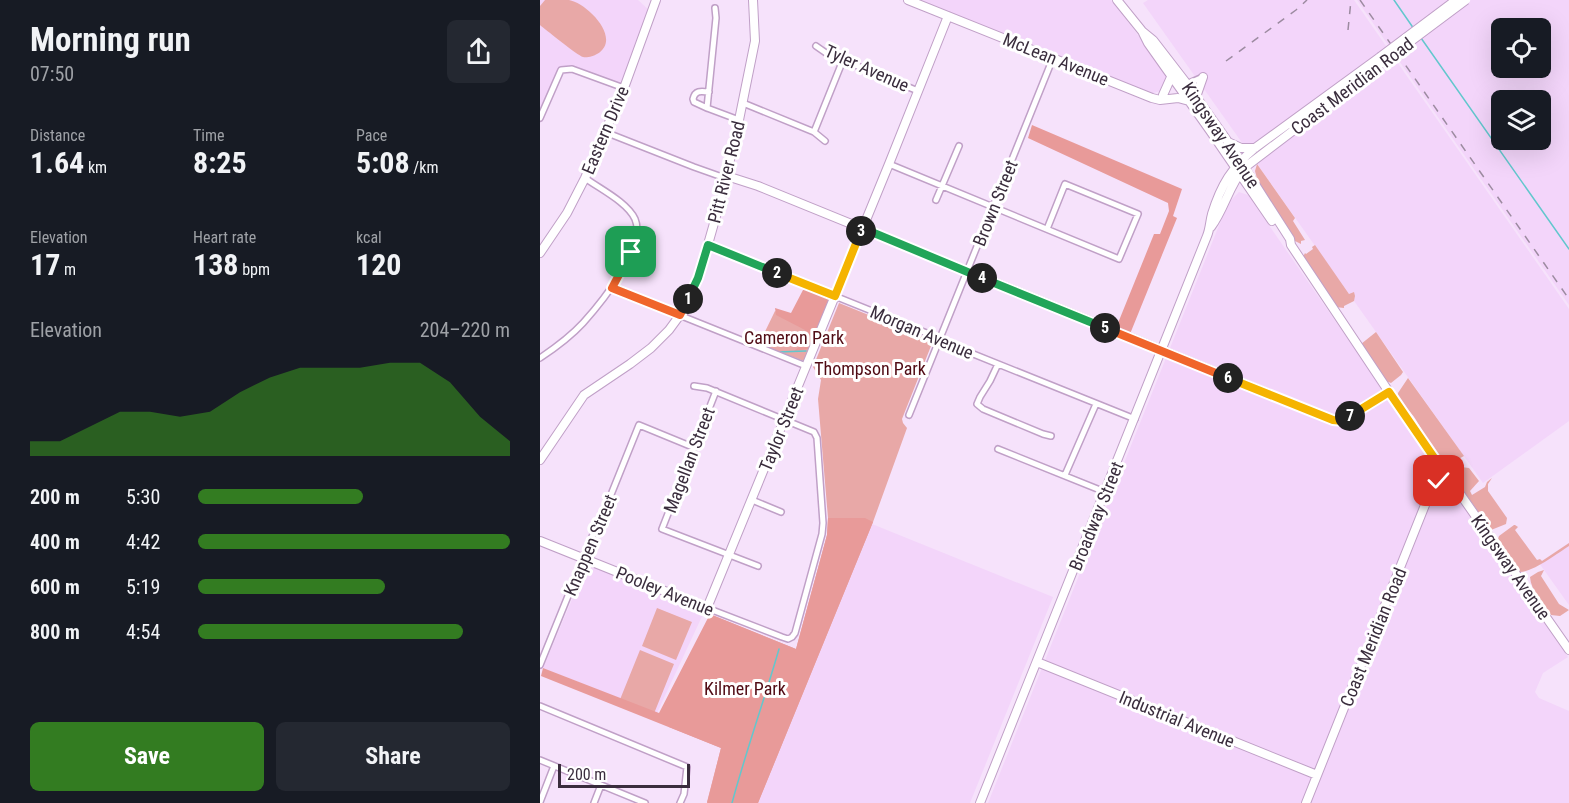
<!DOCTYPE html>
<html lang="en">
<head>
<meta charset="utf-8">
<style>
  :root { --surface:#171b24; --page:#242831; --text:#f1f3f6; --muted:#9ea1a6; --accent:#337c21 }
  body { margin:0; font-family:"Roboto Condensed",sans-serif; background:var(--page); color:var(--text); height:100vh; display:flex; flex-direction:column; font-size:22px; white-space:nowrap }
  * { box-sizing:border-box; margin:0 }
  p { font-size:20px; color:var(--muted) }
  .icon { flex:none; width:33px; height:33px; fill:none; stroke:currentColor; stroke-width:2; stroke-linecap:round; stroke-linejoin:round }
  .map { position:relative; flex:1; overflow:hidden }
  .side { display:flex; flex-direction:column; background:var(--surface); width:540px }
  .side>* { flex:none }
  .tools { position:absolute; left:951px; top:18px; display:grid; gap:12px }
  .tools a { display:grid; place-items:center; width:60px; height:60px; border-radius:9px; background:var(--surface); box-shadow:0 6px 24px #0002; font-size:30px }
  .scale { position:absolute; left:18px; bottom:15px; width:132px; box-sizing:border-box; padding-left:6px; border:3px solid #3a2d3d; border-top:0; font-size:16px; line-height:21px; white-space:nowrap; color:#3a2d3d; -webkit-text-stroke:4px #fff; paint-order:stroke }
  .pin { position:absolute; display:grid; place-items:center; width:51px; height:51px; color:#fff; margin:-26px; border-radius:12px; box-shadow:0 3px 9px #0006 }
  .km { position:absolute; width:30px; height:30px; margin:-15px; border-radius:50%; background:#222; color:#fff; font-size:16px; line-height:30px; text-align:center }
  .round { display:grid; place-items:center; flex:none; width:63px; height:63px; border-radius:9px; background:var(--page) }
  .summary { display:flex; align-items:center; justify-content:space-between; height:102px; padding:0 30px }
  h1 { font-size:33px; font-weight:700; line-height:45px }
  .figures { display:grid; grid-template-columns:repeat(3,1fr); gap:9px; height:102px; padding:6px 30px }
  .figures div { display:grid; align-content:center }
  .figures b { font-size:30px; font-weight:700 }
  .figures small { font-size:16px; font-weight:400 }
  .figures p { font-size:16px }
  .chart { height:168px; padding:12px 30px }
  .chart p { display:flex; justify-content:space-between }
  .chart svg { width:100%; height:108px; margin-top:6px; fill:var(--accent); opacity:.7 }
  .primary-button { display:flex; gap:12px; margin-top:auto; padding:12px 30px }
  .primary-button a { flex:1; height:69px; border-radius:9px; background:var(--accent); color:#fff; font-size:24px; font-weight:700; line-height:69px; text-align:center }
  .primary-button a+a { background:var(--page); color:var(--text) }
  ul { padding:0 30px; list-style:none; font-size:20px }
  li { display:grid; grid-template-columns:96px 72px 1fr; align-items:center; height:45px }
  li i { height:15px; border-radius:8px; background:var(--accent) }
  main { display:flex; flex:1; min-height:0 }
  .map>svg:first-child { display:block }
</style>
</head>
<body>
<main>
<section class="side">
<div class="summary"><div><h1>Morning run</h1><p>07:50</p></div><a class="round"><svg class="icon" aria-label="share" viewBox="0 0 24 24"><path d="M12 15V3M7 8l5-5 5 5M5 13v7h14v-7"/></svg></a></div>
<div class="figures">
<div><p>Distance</p><b>1.64<small> km</small></b></div>
<div><p>Time</p><b>8:25</b></div>
<div><p>Pace</p><b>5:08<small> /km</small></b></div>
</div>
<div class="figures">
<div><p>Elevation</p><b>17<small> m</small></b></div>
<div><p>Heart rate</p><b>138<small> bpm</small></b></div>
<div><p>kcal</p><b>120</b></div>
</div>
<div class="chart"><p><span>Elevation</span>204–220 m</p>
<svg viewBox="0 0 160 44" preserveAspectRatio="none"><path d="M0 44V38L10 38L20 32L30 26L40 26L50 28L60 26L70 18L80 12L90 8L100 8L110 8L120 6L130 6L140 14L150 28L160 38V44z"/></svg>
</div>
<ul>
<li><b>200 m</b>5:30<i style="width:53%"></i></li>
<li><b>400 m</b>4:42<i style="width:100%"></i></li>
<li><b>600 m</b>5:19<i style="width:60%"></i></li>
<li><b>800 m</b>4:54<i style="width:85%"></i></li>
</ul>
<div class="primary-button"><a>Save</a><a>Share</a></div>
</section>
<div class="map">
<svg width="1029" height="803" viewBox="0 0 1029 803">
  <rect width="100%" height="100%" fill="#f6e2fb"/>
  <path fill="#f3d5fa" fill-rule="evenodd" d="M0 0H98L111 12 84 88 32 69 21 70 0 118Z
    M380 0H571L624 69 628 78 621 91 613 93 603 91Z
    M608 0H814L1029 309V421L943 483 603 3Z
    M817 0H1029V305L920 149ZM962 28H1000V68H962ZM962 100H1000V140H962Z
    M699 192 708 195 1028 657 1003 673 995 692 999 698 1029 711V803H448L688 203Z
    M332 524 513 597 430 803H218Z
    M1029 543V605L999 563Z
    M47 564 165 610 117 713 3 668Z"/>
  <path fill="#e8a8a7" d="M5 0C12 0 21 0 29 0 47 3 83 39 57 54 54 56 47 58 43 57 37 55 9 32 1 26L0 25V6Z
    M717 164 755 218 753 221 765 240 761 241V244L753 240 744 227 718 182 715 171Z
    M775 245 809 294 814 292 815 296 814 301 804 306V308L795 307 763 257 765 253 766 254 773 249 772 247Z
    M265 287 290 298 264 361 219 344 235 311 252 317Z
    M299 303 393 341 362 419 363 423 367 428 333 522 218 803H169L167 802 181 748 129 727 174 616 256 649 287 535 288 518 278 399 281 380 273 367Z
    M836 332 863 372 861 375 851 383 846 381 821 344Z
    M868 378 924 456 907 465C893 453 885 435 876 420 871 411 863 406 857 398L858 393Z
    M921 467 929 468 939 481 930 491 932 495 945 487 947 482 952 478 948 484V491L967 518 966 524 951 530 913 476 914 472Z
    M974 525H975L978 527 975 530 997 560 1000 559 1002 561 1029 543V546C1018 553 993 572 980 572L958 539 959 536Z
    M1004 570 1001 576 1019 604 1029 610 1020 616 1011 615C1003 604 991 591 990 577L998 572Z
    M117 608 152 622 136 660 102 646Z
    M100 650 134 664 113 716 79 702Z"/>
  <path fill="#e89a99" d="M492 125 642 189 633 216 637 218 590 334 576 328 614 234H620L629 211 628 203 488 138Z
    M263 290H266L288 299 287 304 268 349 254 351 260 346 265 330 236 315 235 308 251 313Z
    M288 518H325L333 522 218 803H167L181 748 1 676 3 668 119 713 170 614 256 649 287 535Z"/>
  <g fill="none" stroke-linecap="round" stroke-linejoin="round">
    <path stroke="#62c7cd" stroke-width="1.5" d="M854 0 874 29
      M881 38 1029 249
      M238 352 266 351
      M192 803C206 751 224 701 239 649"/>
    <g stroke="#c0a0c7" stroke-width="8">
      <path id="street" d="M175 8 176 18 167 108 199 120
        M276 46 286 53 378 91
        M647 84 663 77
        M203 103 274 132 285 141
        M167 108 154 102 153 99C155 90 161 91 169 92
        M0 118 21 70 32 69 84 88
        M65 132 154 167 185 178
        M274 132 303 60
        M349 164 579 259 598 214 525 184 507 229
        M396 200 419 146
        M168 245 394 336 406 343 595 419
        M72 288 266 366
        M0 358C15 348 31 336 43 323 61 303 107 247 95 219 87 202 60 189 45 178
        M458 364 450 381 440 397 437 404 443 409 503 434 511 436
        M154 386 167 388 274 432 277 438 283 523 282 534 255 633 252 637 248 639 242 637 167 608
        M176 391 122 529 218 566
        M369 415 513 58
        M458 449 565 492
        M525 475 556 404
        M212 500 241 512
        M0 665 54 532 60 522 99 425 155 448
        M0 706 147 767 144 794 140 803
        M0 760 105 803
        M0 802 14 766
        M54 803 61 785"/>
    </g>
    <g stroke="#c0a0c7" stroke-width="10">
      <path id="secondary" d="M368 0 612 98 620 100 638 98 649 101
        M577 0 602 31 613 40 647 84 688 142 750 239 751 245 849 392 1029 650
        M603 33 608 43 671 132 732 221
        M623 95 632 75
        M656 97 663 77
        M688 142 701 148H715
        M185 178H193L218 186 793 420 803 421 849 392
        M671 227C685 208 689 185 704 168L843 62
        M0 253 27 213 45 178 84 88 116 0
        M0 460 44 395 90 364 111 348 129 330 140 315 147 302 158 278 165 255 182 195 199 120 215 41 213 0
        M891 494C900 487 907 488 917 491
        M0 541 167 608 349 164 408 16
        M497 662 777 775
        M440 803 667 236C670 229 670 221 672 214 681 185 692 167 715 148L840 57
        M766 803 889 495 894 486 906 475"/>
    </g>
    <use href="#street" stroke="#fff" stroke-width="5"/>
    <use href="#secondary" stroke="#fff" stroke-width="8"/>
    <path stroke="#9c8ba0" stroke-width="1.5" stroke-dasharray="8 8" stroke-linecap="butt" d="M820 0 1029 299
      M808 30 811 0
      M686 61 756 10 767 0"/>
    <g stroke="#c0a0c7" stroke-width="10" stroke-linecap="butt">
      <path id="secondary-bridge" d="M840 57 916 0
        M843 62 926 0"/>
    </g>
    <use href="#secondary-bridge" stroke="#fff" stroke-width="8"/>
  </g>
  <g fill="none" stroke-linecap="round" stroke-linejoin="round">
    <g stroke="#fff" stroke-width="12">
      <path id="split-1" d="M91 252 72 288 140 315 148 299"/>
    </g>
    <g stroke="#fff" stroke-width="12">
      <path id="split-2" d="M148 299 158 278 168 245 237 273"/>
    </g>
    <g stroke="#fff" stroke-width="12">
      <path id="split-3" d="M237 273 295 296 321 231"/>
    </g>
    <g stroke="#fff" stroke-width="12">
      <path id="split-4" d="M321 231 322 228 442 278"/>
    </g>
    <g stroke="#fff" stroke-width="12">
      <path id="split-5" d="M442 278 565 328"/>
    </g>
    <g stroke="#fff" stroke-width="12">
      <path id="split-6" d="M565 328 688 378"/>
    </g>
    <g stroke="#fff" stroke-width="12">
      <path id="split-7" d="M688 378 793 420 803 421 810 416"/>
    </g>
    <g stroke="#fff" stroke-width="12">
      <path id="split-8" d="M810 416 849 392 906 475 899 481"/>
    </g>
    <use href="#split-1" stroke="#f0652b" stroke-width="8"/>
    <use href="#split-2" stroke="#22a559" stroke-width="8"/>
    <use href="#split-3" stroke="#f5b400" stroke-width="8"/>
    <use href="#split-4" stroke="#22a559" stroke-width="8"/>
    <use href="#split-5" stroke="#22a559" stroke-width="8"/>
    <use href="#split-6" stroke="#f0652b" stroke-width="8"/>
    <use href="#split-7" stroke="#f5b400" stroke-width="8"/>
    <use href="#split-8" stroke="#f5b400" stroke-width="8"/>
  </g>
  <g text-anchor="middle" dominant-baseline="central" stroke-width="6" stroke-linejoin="round" paint-order="stroke">
    <g font-size="18" fill="#3a2d3d" stroke="#fff">
      <text transform="translate(516 59) rotate(22)">McLean Avenue</text>
      <text transform="translate(327 68) rotate(24)">Tyler Avenue</text>
      <text transform="translate(812 86) rotate(-37)">Coast Meridian Road</text>
      <text transform="translate(65 130) rotate(-67)">Eastern Drive</text>
      <text transform="translate(681 135) rotate(56)">Kingsway Avenue</text>
      <text transform="translate(186 172) rotate(-76)">Pitt River Road</text>
      <text transform="translate(455 203) rotate(-68)">Brown Street</text>
      <text transform="translate(382 332) rotate(23)">Morgan Avenue</text>
      <text transform="translate(241 429) rotate(-68)">Taylor Street</text>
      <text transform="translate(149 460) rotate(-69)">Magellan Street</text>
      <text transform="translate(556 516) rotate(-68)">Broadway Street</text>
      <text transform="translate(50 545) rotate(-67)">Knappen Street</text>
      <text transform="translate(971 567) rotate(55)">Kingsway Avenue</text>
      <text transform="translate(125 591) rotate(22)">Pooley Avenue</text>
      <text transform="translate(833 637) rotate(-68)">Coast Meridian Road</text>
      <text transform="translate(637 719) rotate(22)">Industrial Avenue</text>
    </g>
    <g font-size="18" fill="#500b14" stroke="#fff">
      <text x="254" y="337">Cameron Park</text>
      <text x="330" y="368">Thompson Park</text>
      <text x="205" y="688">Kilmer Park</text>
    </g>
  </g>
</svg>
<div class="tools">
<a><svg class="icon" aria-label="locate" viewBox="0 0 24 24"><circle cx="12" cy="12" r="6"/><path d="M12 2v4M12 18v4M2 12h4M18 12h4"/></svg></a>
<a><svg class="icon" aria-label="layers" viewBox="0 0 24 24"><path d="M12 4l9 5-9 5-9-5zM3 14l9 5 9-5"/></svg></a>
</div>
<div class="scale">200 m</div>
<div class="pin" style="left:91px;top:252px;background:#1e9e55"><svg class="icon" aria-label="arrive" viewBox="0 0 24 24"><path d="M6 21V4h12l-3 4 3 4H6"/></svg></div>
<div class="pin" style="left:899px;top:481px;background:#d93025"><svg class="icon" aria-label="check" viewBox="0 0 24 24"><path d="M5 12l5 5 9-10"/></svg></div>
<b class="km" style="left:148px;top:299px">1</b>
<b class="km" style="left:237px;top:273px">2</b>
<b class="km" style="left:321px;top:231px">3</b>
<b class="km" style="left:442px;top:278px">4</b>
<b class="km" style="left:565px;top:328px">5</b>
<b class="km" style="left:688px;top:378px">6</b>
<b class="km" style="left:810px;top:416px">7</b>
</div>
</main>
</body>
</html>
